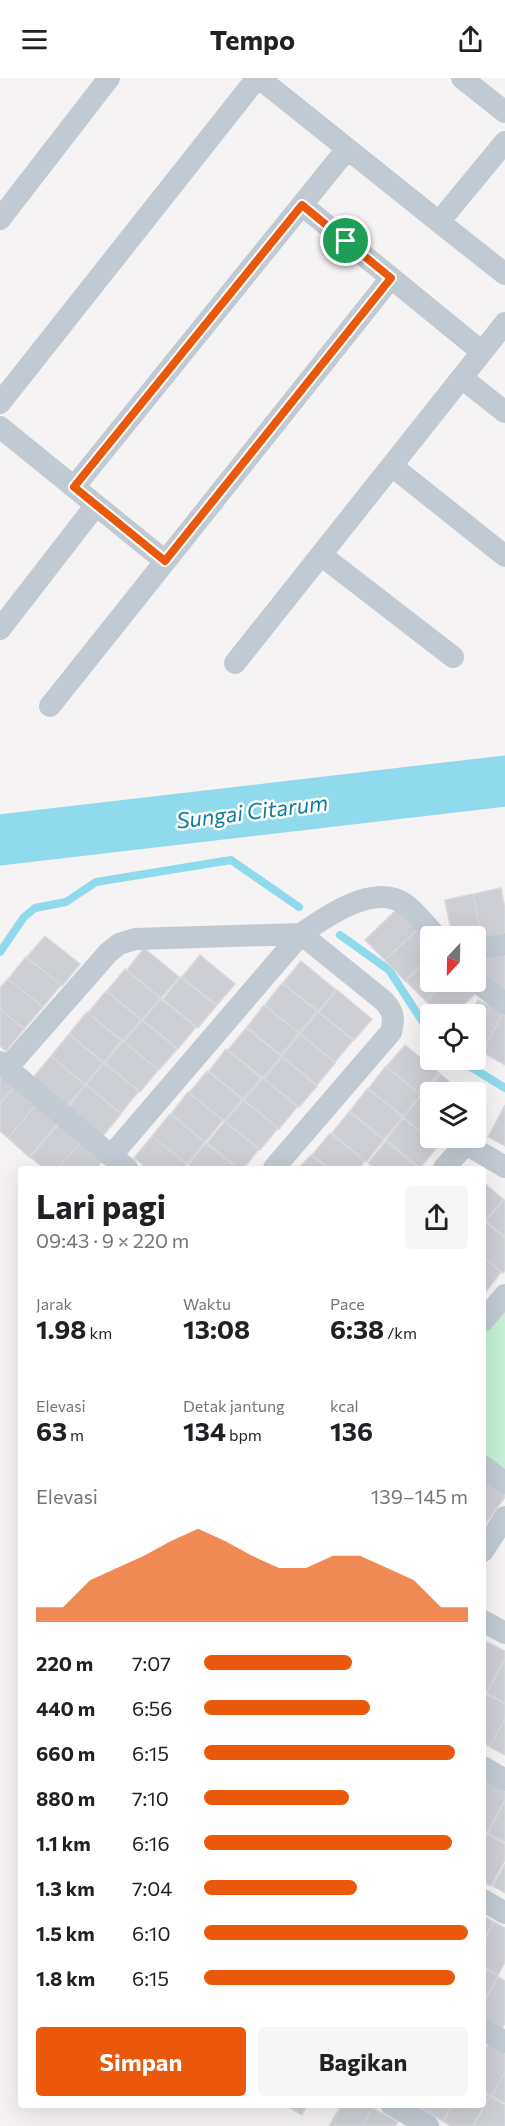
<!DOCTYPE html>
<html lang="id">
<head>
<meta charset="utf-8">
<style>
  :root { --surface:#fff; --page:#f6f6f6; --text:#202124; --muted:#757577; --accent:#ea580c }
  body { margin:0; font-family:Commissioner,sans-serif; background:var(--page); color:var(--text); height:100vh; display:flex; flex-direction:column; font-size:22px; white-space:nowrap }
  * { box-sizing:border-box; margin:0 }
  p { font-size:20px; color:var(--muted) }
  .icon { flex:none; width:33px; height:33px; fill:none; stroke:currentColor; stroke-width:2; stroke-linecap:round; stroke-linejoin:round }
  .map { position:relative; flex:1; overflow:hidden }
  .side { position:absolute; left:18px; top:1088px; width:468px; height:942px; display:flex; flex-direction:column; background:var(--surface); border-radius:6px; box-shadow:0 6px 24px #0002 }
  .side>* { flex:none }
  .needle { width:39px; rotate:202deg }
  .fabs { position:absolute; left:420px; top:848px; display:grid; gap:12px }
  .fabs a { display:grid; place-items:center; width:66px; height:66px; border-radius:6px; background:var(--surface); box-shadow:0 6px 24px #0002; font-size:30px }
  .pin { position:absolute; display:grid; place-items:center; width:51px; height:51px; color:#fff; margin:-26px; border:3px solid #fff; border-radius:50%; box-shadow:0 2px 6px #0007 }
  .round { display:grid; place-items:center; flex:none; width:63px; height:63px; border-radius:6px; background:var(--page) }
  .headline { display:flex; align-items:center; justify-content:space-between; height:102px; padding:0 18px }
  h1 { font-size:33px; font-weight:700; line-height:45px }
  .stats { display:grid; grid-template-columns:repeat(3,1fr); gap:9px; height:102px; padding:6px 18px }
  .stats div { display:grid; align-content:center }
  .stats b { font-size:26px; font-weight:700 }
  .stats small { font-size:16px; font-weight:400 }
  .stats p { font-size:16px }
  .chart { height:168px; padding:12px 18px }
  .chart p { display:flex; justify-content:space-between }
  .chart svg { width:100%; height:108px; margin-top:6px; fill:var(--accent); opacity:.7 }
  .primary-button { display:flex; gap:12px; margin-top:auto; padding:12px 18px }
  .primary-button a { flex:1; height:69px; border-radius:6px; background:var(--accent); color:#fff; font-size:24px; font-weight:700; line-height:69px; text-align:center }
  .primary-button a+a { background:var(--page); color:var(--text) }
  ul { padding:0 18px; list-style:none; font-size:20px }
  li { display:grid; grid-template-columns:96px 72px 1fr; align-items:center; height:45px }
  li i { height:15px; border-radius:8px; background:var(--accent) }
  header { display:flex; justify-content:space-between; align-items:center; height:78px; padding:0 18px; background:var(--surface); font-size:27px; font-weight:700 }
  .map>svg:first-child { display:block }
</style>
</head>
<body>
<header><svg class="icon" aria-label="menu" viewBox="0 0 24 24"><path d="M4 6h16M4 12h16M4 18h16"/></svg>Tempo<svg class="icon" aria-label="share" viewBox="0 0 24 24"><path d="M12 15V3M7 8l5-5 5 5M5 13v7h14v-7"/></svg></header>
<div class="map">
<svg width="505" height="2048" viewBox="0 0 505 2048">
  <rect width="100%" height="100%" fill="#f5f3f3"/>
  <path fill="#c3f1d5" d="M505 1217V1391L483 1388V1243Z"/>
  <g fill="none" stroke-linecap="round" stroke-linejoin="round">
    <path stroke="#90daee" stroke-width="8" d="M340 857 389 892 430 955
      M0 874 24 839 35 830 66 824 96 804 231 782 299 829
      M458 981 505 1010"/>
    <path stroke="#90daee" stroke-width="51" d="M0 762 505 703"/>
  </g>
  <path fill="#cdcfd5" stroke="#d7d9de" stroke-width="1.5" d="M501 810 505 832V855L482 860 473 816Z
    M473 816 482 860 452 858 445 822Z
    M397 831 417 851 385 882 365 862Z
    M417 852 430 866V878L405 903 385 882Z
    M45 858 80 886 62 908 27 879Z
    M144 870 179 899 161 920 127 892Z
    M505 875V917L491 908 476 891V884Z
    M200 877 235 906 217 927 182 899Z
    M26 879 61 907 43 929 8 901Z
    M430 879V903H447L426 923 406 903Z
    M301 883 336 912 318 933 283 905Z
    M125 891 160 920 142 942 107 913Z
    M181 899 216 928 198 950 163 921Z
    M8 901 43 929 24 951 0 931V910Z
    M447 903H468L478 913 454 936H438L426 923Z
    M282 905 317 933 299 955 265 927Z
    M337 912 372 941 354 962 319 934Z
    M106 913 141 942 123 963 88 935Z
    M161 921 196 949 178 971 143 942Z
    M478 922 503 935 482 974 476 971V936H470Z
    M264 927 299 955 281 977 247 949Z
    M0 931 24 951 6 973 0 968Z
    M87 934 121 963 104 984 69 956Z
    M318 934 353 962 335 984 300 956Z
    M503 935 505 936V987L482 974Z
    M142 942 177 971 159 992 124 964Z
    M246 950 281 978 263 1000 228 972Z
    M69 956 103 985 85 1006 51 978Z
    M300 956 335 985 317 1007 282 978Z
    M123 963 158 992 140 1014 105 985Z
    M405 967 439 995 421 1017 386 989Z
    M226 971 261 1000 243 1021 209 993Z
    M51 978 85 1007 67 1028 33 1000Z
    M282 979 317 1008 299 1029 264 1001Z
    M104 985 139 1013 121 1035 86 1007Z
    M386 988 421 1017 403 1038 368 1011Z
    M207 993 242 1021 224 1043 189 1015Z
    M440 996 462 1014H430V1024L422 1018Z
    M0 997 14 1009 0 1025Z
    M263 1000 297 1029 279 1051 244 1022Z
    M16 1007 37 1026 8 1060 0 1053V1026Z
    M86 1007 121 1036 103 1058 68 1029Z
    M368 1010 403 1039 384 1061 350 1033Z
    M188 1014 223 1042 205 1064 171 1036Z
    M421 1018 430 1025V1059H445L438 1068 403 1039Z
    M243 1022 278 1050 260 1072 225 1044Z
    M37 1026 58 1045 29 1079 8 1060Z
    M505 1027V1068L488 1059Z
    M349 1034 384 1062 366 1084 332 1055Z
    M170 1036 205 1064 187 1086 152 1058Z
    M403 1040 438 1068 420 1090 386 1062Z
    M225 1043 259 1071 244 1090H238L207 1065Z
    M60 1045 81 1064 58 1090H44L30 1079Z
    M330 1055 365 1083 359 1090H329L312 1077Z
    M152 1058 187 1086 183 1090H147L134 1080Z
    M386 1063 419 1090H375L368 1085Z
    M81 1064 103 1083 96 1090H58Z
    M206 1065 237 1090H193L188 1086Z
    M311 1077 328 1090H299Z
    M483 1104 503 1121 485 1143 483 1141Z
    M504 1122 505 1123V1159L486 1143Z
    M486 1145 505 1160V1192L503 1195 483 1179V1148Z
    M483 1179 501 1194 484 1216 483 1215Z
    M483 1401 505 1414V1419L483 1449Z
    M483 1562 505 1573V1580L487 1614 483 1612Z
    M505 1581V1625L487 1615Z
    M486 1616 505 1626V1640L490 1669 483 1665V1621Z
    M505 1641V1677L490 1669Z
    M483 1702 505 1713V1722L487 1754 483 1752Z
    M505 1723V1764L488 1755Z
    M487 1756 505 1766V1782L491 1808 483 1804V1763Z
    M505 1786V1815L493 1808Z
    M483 1838 494 1844 483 1862Z
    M494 1844 505 1850V1884L498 1897 483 1889V1865Z
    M483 1890 498 1898 483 1925Z
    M498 1899 505 1903V1945L501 1952 483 1942V1926Z
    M489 1965 505 1974V1994L492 2018 483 2013V1975Z
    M505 1994V2025L492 2018Z
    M483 2015 490 2018 473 2048H451L444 2044 453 2026H483Z
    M490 2018 505 2027V2048H474Z
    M283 2026H307L302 2037Z
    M342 2026H368L373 2030 362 2048H329Z
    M420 2026H452L443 2043 418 2029Z
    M373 2030 398 2044 395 2048H362Z"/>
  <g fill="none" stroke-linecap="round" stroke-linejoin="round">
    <path stroke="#c1cad2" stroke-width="22" d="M259 0 439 144
      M462 0 505 34
      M505 64 439 144 505 196
      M302 127 482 274
      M0 141 109 0
      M462 300 505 334
      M0 325 257 0
      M0 349 165 483
      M392 388 505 478
      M74 409 347 71
      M321 477 453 579
      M0 551 96 427
      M235 585 505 245
      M50 628 391 200
      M476 871 505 866
      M476 903 505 926
      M0 984 111 1078
      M7 990 108 875 119 866 135 861 301 856 384 923C393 933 395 940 391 954L274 1090
      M127 1090 111 1078 301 856C324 840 365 811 395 821 411 826 424 846 436 858
      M444 1090 466 1066 505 1089
      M483 1243 505 1217
      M483 1388 505 1405
      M483 1473 505 1439
      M483 1543 505 1555
      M483 1689 505 1702
      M483 1822 505 1835
      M483 1951 505 1964
      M391 2026 428 2048"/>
  </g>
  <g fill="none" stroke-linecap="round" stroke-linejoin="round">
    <g stroke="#fff" stroke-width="12">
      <path id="route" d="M302 127 391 200 165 483 74 409Z"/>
    </g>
    <use href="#route" stroke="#ea580c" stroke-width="8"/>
  </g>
  <g text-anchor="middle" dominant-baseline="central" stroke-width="5" stroke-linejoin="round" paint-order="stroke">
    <g font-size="22" font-style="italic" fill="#0c7c9b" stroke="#fff">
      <text transform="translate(252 733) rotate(-7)">Sungai Citarum</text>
    </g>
  </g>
</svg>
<div class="fabs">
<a><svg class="needle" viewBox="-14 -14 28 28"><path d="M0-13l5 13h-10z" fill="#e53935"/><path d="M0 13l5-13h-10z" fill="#757577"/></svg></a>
<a><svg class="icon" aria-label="locate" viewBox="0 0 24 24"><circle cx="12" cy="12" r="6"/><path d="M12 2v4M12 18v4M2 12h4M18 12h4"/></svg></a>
<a><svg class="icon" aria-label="layers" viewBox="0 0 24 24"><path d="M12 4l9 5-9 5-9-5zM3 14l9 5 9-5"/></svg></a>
</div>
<div class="pin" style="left:346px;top:163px;background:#1e9e55"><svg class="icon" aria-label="arrive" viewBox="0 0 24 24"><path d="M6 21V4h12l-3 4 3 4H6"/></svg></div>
<section class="side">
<div class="headline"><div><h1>Lari pagi</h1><p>09:43 · 9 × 220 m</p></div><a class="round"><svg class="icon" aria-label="share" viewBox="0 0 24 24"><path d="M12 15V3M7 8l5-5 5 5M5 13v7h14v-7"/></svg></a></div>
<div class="stats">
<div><p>Jarak</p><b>1.98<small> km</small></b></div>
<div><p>Waktu</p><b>13:08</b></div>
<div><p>Pace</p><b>6:38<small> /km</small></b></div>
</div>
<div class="stats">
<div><p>Elevasi</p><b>63<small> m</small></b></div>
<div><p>Detak jantung</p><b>134<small> bpm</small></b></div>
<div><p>kcal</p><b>136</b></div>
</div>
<div class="chart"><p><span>Elevasi</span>139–145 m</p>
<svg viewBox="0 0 160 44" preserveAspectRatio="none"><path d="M0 44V38L10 38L20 27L30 22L40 17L50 11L60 6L70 11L80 17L90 22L100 22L110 17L120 17L130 22L140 27L150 38L160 38V44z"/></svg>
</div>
<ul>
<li><b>220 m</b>7:07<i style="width:56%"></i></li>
<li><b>440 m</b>6:56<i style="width:63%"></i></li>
<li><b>660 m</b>6:15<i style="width:95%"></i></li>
<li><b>880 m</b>7:10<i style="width:55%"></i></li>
<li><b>1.1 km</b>6:16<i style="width:94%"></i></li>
<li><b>1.3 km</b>7:04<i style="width:58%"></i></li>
<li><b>1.5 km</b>6:10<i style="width:100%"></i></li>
<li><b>1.8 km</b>6:15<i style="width:95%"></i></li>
</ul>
<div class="primary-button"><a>Simpan</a><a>Bagikan</a></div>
</section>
</div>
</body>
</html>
